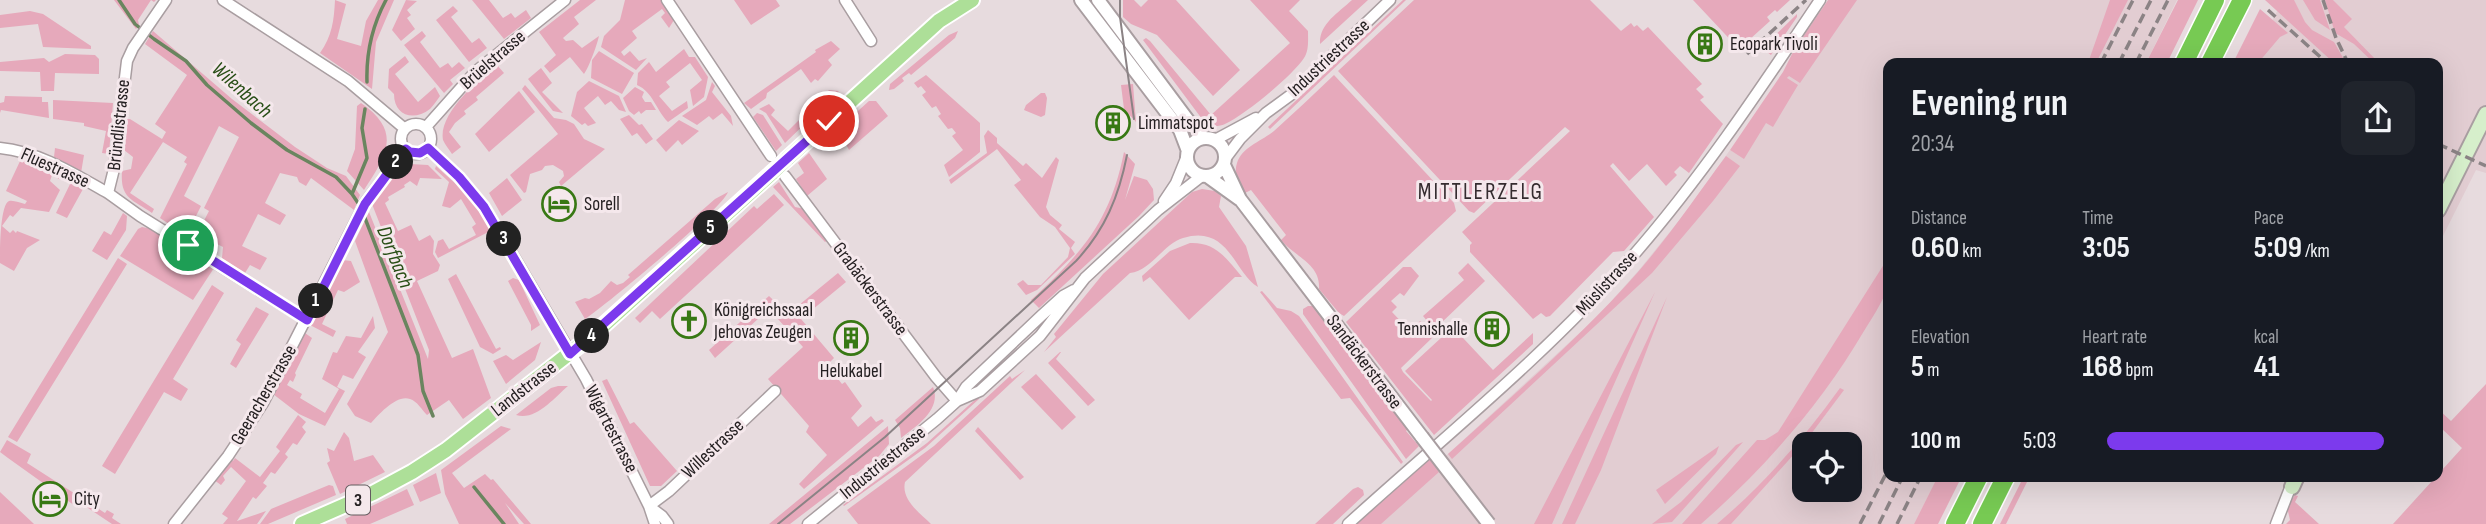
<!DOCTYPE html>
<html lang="en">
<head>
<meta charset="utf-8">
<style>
  :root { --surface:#171b24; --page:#20242c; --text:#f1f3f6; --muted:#9ea1a6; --accent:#7c3aed }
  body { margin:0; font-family:"Sofia Sans Condensed",sans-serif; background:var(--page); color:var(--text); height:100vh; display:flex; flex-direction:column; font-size:26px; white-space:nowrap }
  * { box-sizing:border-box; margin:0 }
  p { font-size:23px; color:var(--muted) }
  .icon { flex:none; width:38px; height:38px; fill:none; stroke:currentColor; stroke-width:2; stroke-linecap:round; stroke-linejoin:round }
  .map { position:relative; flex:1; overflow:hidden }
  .details { position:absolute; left:1883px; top:58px; width:560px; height:424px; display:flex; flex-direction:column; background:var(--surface); border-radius:14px; box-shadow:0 7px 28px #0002 }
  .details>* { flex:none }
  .fabs { position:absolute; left:1792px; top:432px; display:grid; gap:14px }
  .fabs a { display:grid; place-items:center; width:70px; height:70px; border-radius:14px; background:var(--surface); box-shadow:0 7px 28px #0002; font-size:35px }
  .pin { position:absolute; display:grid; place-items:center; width:60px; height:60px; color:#fff; margin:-30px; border:4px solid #fff; border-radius:50%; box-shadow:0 2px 7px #0007 }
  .km { position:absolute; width:35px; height:35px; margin:-18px; border-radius:50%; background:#222; color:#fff; font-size:19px; line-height:35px; text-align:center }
  .round { display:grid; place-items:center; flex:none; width:74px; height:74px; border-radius:14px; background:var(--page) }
  .head { display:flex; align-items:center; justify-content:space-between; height:119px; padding:0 28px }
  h1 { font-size:38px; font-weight:700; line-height:52px }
  .metrics { display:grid; grid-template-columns:repeat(3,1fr); gap:10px; height:119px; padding:7px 28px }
  .metrics div { display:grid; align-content:center }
  .metrics b { font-size:30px; font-weight:700 }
  .metrics small { font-size:19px; font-weight:400 }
  .metrics p { font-size:19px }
  ul { padding:0 28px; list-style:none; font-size:23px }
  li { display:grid; grid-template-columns:112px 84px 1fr; align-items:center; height:52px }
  li i { height:18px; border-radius:9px; background:var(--accent) }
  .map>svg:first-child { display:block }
</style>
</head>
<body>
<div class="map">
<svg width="2486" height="524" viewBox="0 0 2486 524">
  <rect width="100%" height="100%" fill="#e7dbde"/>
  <path fill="#e2cdd2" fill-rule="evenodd" d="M1841 0H2177L2146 63H1888V476H1938L1914 524H1357L1430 459 1434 464 1448 454 1598 316 1639 270 1682 217 1730 150 1735 153ZM1804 444H1850V490H1804Z
    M2283 0H2486V173L2476 170 2438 246V63H2250Z"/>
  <path fill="#e6a9bb" d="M114 0H156L154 2 151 0 138 20 139 25 136 29Z
    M335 0 346 4 337 39 361 46 366 21 378 0H394L376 42 372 89 320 53C332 36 334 21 335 0Z
    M406 0 417 1 407 10 411 15 407 18 415 29 401 41 392 30Z
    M472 0H489L503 18 511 13 515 18 526 10 531 18 504 39Z
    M580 0H596L574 17 579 24 563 38 566 41 573 40 582 48 599 36C597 45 589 67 584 74L570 57 550 73 544 66 556 55 539 32Z
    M625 0H661L674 20 669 28 661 17 665 13 662 9 632 31 637 38 621 52 624 56 630 51 639 61 647 58 636 70 601 47 604 36 620 20Z
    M734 0H776L780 6 751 25Z
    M1123 0H1134L1141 7 1148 0H1176L1240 70 1213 96 1157 35 1131 24 1123 17Z
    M1250 0H1300L1289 11 1308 31C1308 40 1309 51 1304 58 1292 76 1245 115 1225 124 1218 127 1211 127 1205 123L1143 40 1146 38 1150 41 1211 115 1290 43Z
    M1352 0H1368L1320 44C1319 24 1338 13 1352 0Z
    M1403 0H1406L1270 129 1268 127Z
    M1414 0H1590L1621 31 1631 23 1634 27 1637 25 1643 31 1648 27 1702 84 1696 89 1704 97 1700 100 1723 124 1689 173 1680 166 1674 172 1677 175 1666 186 1647 164 1629 181 1613 163 1610 166 1654 217 1624 251 1613 252 1550 316 1546 317 1541 313 1533 319 1470 252V245L1472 243 1462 232 1570 131 1565 127 1474 213 1469 211 1338 71Z
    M1693 0H1790L1777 12 1775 10 1767 17 1770 21 1739 49Z
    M1828 0H1857L1800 83 1789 76 1787 78 1798 85 1773 127 1766 123 1744 159 1730 150 1783 72 1794 50Z
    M2110 0H2128L2096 63H2088Z
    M2178 0H2198L2167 63H2146Z
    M2265 0H2294L2305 22 2312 30 2334 42 2346 63H2334Z
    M2303 0H2320L2330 30 2315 20Z
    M2325 0H2333L2352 19 2344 27 2379 63H2374L2354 44 2335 33Z
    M453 6 458 11 451 17 472 43 479 38 487 48 469 62 436 20Z
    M2260 9 2288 33 2280 37 2258 63H2233Z
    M30 11 43 14 91 46V49L43 47 38 24 0 28V15Z
    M1797 14V17L1771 55 1762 48Z
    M153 31 232 99 295 147 327 168 346 176 360 195 354 210 311 178 306 186 299 182 297 177 280 173 265 203 286 215 280 225 258 214 242 246 267 258 260 270 250 265 245 273 222 258 223 247 213 242 208 248 194 240 209 211 204 208 239 137 219 126 184 196 201 206 191 226 180 218 175 228 160 218 187 164 184 162 187 157 163 142 130 193 154 209 152 213C131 199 120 198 122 171L131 169 133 157 124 150 127 119H130L162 139 166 132 155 124 187 75 145 44Z
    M422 31 426 36 420 42 440 68 448 63 452 68 459 62 465 68 450 80 453 84 444 93 404 45Z
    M958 31 955 38 911 75 909 73 902 78 904 81 894 89 889 90 890 84 949 35Z
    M831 41 840 49 828 60 832 65 818 81 815 79 811 83 801 69 767 93 766 98 751 109 744 103 816 52 815 50Z
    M684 49 689 57H695L708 77 704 97 693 106 690 90 702 80 690 63 666 82 670 87 659 96 672 111 687 101 688 108 668 122C656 110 653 92 637 85L638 73 649 62 656 72Z
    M599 51 634 73 622 94 591 78 592 60Z
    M65 54 95 55 99 59V74L55 73 54 91H41L40 72 0 71V62L44 58 49 62Z
    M405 56 409 62 395 74 418 102 435 87 440 96C437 100 434 105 430 109 413 122 394 115 394 94L388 88 389 69Z
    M497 65 504 73 476 97 478 100 464 111 466 114 455 123 449 132 461 147 452 154C449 149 445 145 443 140 438 114 479 79 497 65Z
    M541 68 552 83 542 92 563 113 553 111 528 79Z
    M926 75 980 123V152L949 177 944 165 963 150 952 136 956 133 952 128 948 129 938 116 941 114 936 106 932 108 922 95 926 92 921 86 918 88 914 83Z
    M1334 75 1454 203 1456 211 1344 316 1339 313 1319 289C1321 264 1295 257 1281 240L1286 235 1251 190 1245 193C1240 184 1233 174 1237 163 1242 147 1262 141 1274 131 1294 113 1314 94 1334 75Z
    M589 81 619 96 626 112 619 110 611 101 605 105 598 96 584 108 596 123 588 126 585 123 582 125 571 116 577 92Z
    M712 82 715 86 712 92 731 116 733 126 722 113 713 120 709 116 697 125 682 116 706 100Z
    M1133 84 1136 122 1124 109 1121 85Z
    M525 85 554 118 566 120 574 124 584 139 605 149 561 186 559 182 564 176 563 171 553 165 545 166 542 170 530 174 526 192 524 193 510 175 558 134 522 89Z
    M635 87 644 92 642 97 645 102H651L656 110H646L641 114 639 111 634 115 629 111 623 98Z
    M829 90 839 91 785 143 766 113 759 109 769 104 775 110 771 115 788 131Z
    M519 91 535 112 489 152 475 134Z
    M1041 93H1045L1047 98 1045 115 1041 117 1024 110 1026 105Z
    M5 96 42 97V102H48L49 118 1 110 0 113V103L4 102Z
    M53 100 113 103 109 154 102 153 106 131 84 126V123L53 119Z
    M869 101H876L888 116 849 150 838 129Z
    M361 103C403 132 386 156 364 190L347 171 355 149 357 106Z
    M757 113 763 115 782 145 776 151 753 117Z
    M629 115 639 125 642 124 653 139 646 144 637 133 632 136 620 119Z
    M679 120 699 131 682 145 678 140 666 152 656 140Z
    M988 130 997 138V143L1023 166 1026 163 1042 178 1056 157 1059 160 1046 207 1050 215 1062 225 1059 229 1075 242 1071 248 1075 254 1037 290 1026 295 1017 284 1023 280 1028 285H1041L1068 257 1070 248 1055 227 1040 217 1014 185 1021 180 997 149 951 184 949 180 987 153 984 136Z
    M55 148 84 155 81 173 54 157Z
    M1124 152 1135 164 1125 200 1134 176 1147 180 1153 189 1154 200 1139 216 1039 308 1031 300C1082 253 1110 222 1124 152Z
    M809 153 827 179 807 196 796 179 804 173 798 163Z
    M1726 156 1740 166 1713 201 1652 273 1452 459 1448 454C1513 395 1580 338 1638 272 1670 235 1697 195 1726 156Z
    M21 159 63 175 61 180 52 175 50 181 60 190 49 212 21 208 13 217 10 215 2 226 10 233 13 230 16 233 17 231 40 240 27 248 14 271 0 263C0 249 0 205 9 201 14 200 20 203 25 204L27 201 6 191Z
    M410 164 428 165 442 179 420 178 417 186 410 181 404 185 405 187 388 197 389 200 385 203 398 231 411 225 419 241 430 235 434 241 433 254 440 265 438 271 417 281 452 358 473 349 491 398 463 419 449 400 427 415C422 410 417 401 410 399 397 394 379 414 371 423L355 416 347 404 388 332 355 241 369 212 428 359 429 350 372 204 392 176Z
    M436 166 477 203 494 229 438 258 435 252 438 241 443 239 449 249 476 235 472 227 476 224 461 199 450 208 442 206 449 182 435 169Z
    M507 178 522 200 502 216 489 193Z
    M75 180 81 183 83 189 67 218 56 213 71 182Z
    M779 182 795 207 805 209 828 240 825 242 773 187Z
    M1202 189 1215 191 1221 196 1219 207 1246 246 1258 287C1234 273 1229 224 1183 238 1163 244 1151 271 1130 273L1044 352 1056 337 1054 334 1103 274 1192 192Z
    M728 192C722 209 605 306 585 319L575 302 585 298 589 299 600 293 611 281 617 285 623 283 630 277 628 275 715 199Z
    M774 194 784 205 660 319 652 311 640 323 635 318 754 206 757 209Z
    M123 213 127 216 126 230 107 260 92 251 104 231 111 235Z
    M142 227 152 229 214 268 193 300 120 256 138 229Z
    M1190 243C1216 242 1226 258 1242 277H1235L1189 320 1150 277 1143 282 1142 276 1170 251Z
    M118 258 127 264 17 442 8 437Z
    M343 260 351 261 360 282 344 292 338 290 322 324 336 331 333 337 310 325Z
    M1886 261 1888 262C1888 270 1890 281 1887 289 1882 303 1872 318 1864 331 1821 404 1765 468 1701 524H1682L1757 440H1765L1778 432Z
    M1468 263 1485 281 1438 326 1432 327 1423 316 1464 280 1458 273Z
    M1403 267H1411L1419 276 1404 296 1400 293 1391 301 1397 307 1392 312 1410 331 1420 321 1433 334V337L1401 368 1403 372 1431 401 1432 400 1405 371 1442 337 1439 332 1449 323 1493 370 1533 333V344L1434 435 1346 322Z
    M838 273 846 282 801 319 834 358 827 365 842 384 845 382 862 406 851 418 858 427 871 416 876 422 882 419 884 421 804 489 799 484 827 455 806 432 809 426 768 379 803 347 769 309 715 358 709 350 769 296 788 314Z
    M456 274 496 349 500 347 501 349 493 354 480 347 448 279Z
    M513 278 519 280 540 325 531 331V325L508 281Z
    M212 285 224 293 173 379 188 389 181 401 164 392 115 474 102 466Z
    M1262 291 1277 308 1291 311 1299 316 1403 462 1401 464 1350 398 1341 399 1260 292Z
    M1655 292 1552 524H1534Z
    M1667 297 1601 470 1575 524H1562Z
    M1308 306H1313L1408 429 1406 431 1419 446 1406 459 1303 314V309Z
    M256 307 269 314 236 368 230 364 241 344 236 340Z
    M373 316 375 328 358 352 366 357 353 379 343 375 337 387 345 391 325 426 299 414 273 394 305 333 312 338 295 373 296 375 293 382 290 380 287 385 302 394 300 398 325 413 339 389 322 379 333 352 337 353 346 336 361 338Z
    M541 342 535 360 506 384 493 361 506 355 513 360Z
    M1060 352H1061L1056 359 1095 400 1088 406 1048 363Z
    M1025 370 905 482C901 500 919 512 931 524H858L847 510 934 446 1010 376 1012 379Z
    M1036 374 1076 417 1062 430 1021 387Z
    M607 379 630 424 634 422 677 471 661 486H650L602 381Z
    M2486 384V524H2393L2462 448 2438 425V409L2451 421Z
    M558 386H568C554 398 536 421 516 415L551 388Z
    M933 387C942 409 917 426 901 438L900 428 895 420Z
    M1840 388 1844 390 1805 442 1731 524H1717C1764 484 1804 438 1840 388Z
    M978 397 979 399 925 448 844 506 843 505 927 443Z
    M298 415 306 422 302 427 306 432 297 445 293 443 285 454 288 457 275 474 271 472 263 483 267 486 256 499 253 497 237 521 266 511 257 524H223L228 518 222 514 246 481 231 467 223 476 225 480 221 485 214 480 230 459 233 461 235 458 260 477 280 451 276 447Z
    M501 426 511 429 452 473 464 488 485 474 491 480 493 479 531 524H524L505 503 519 524H459L445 494 441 470Z
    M888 426 889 444 879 456 790 524H769Z
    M978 427 1024 477 1020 480 975 431Z
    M344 432 349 438 354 461 373 455 385 472 340 494 327 463 330 461 327 448 334 451Z
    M7 440 31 454 27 463 105 513 107 510 114 514 112 518 121 524H112L82 504 78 508 8 458 0 452Z
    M1743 442 1672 522 1652 524 1681 502 1736 445Z
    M1719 446 1716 454 1665 504 1656 490Z
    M1430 459 1439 472 1381 524H1357Z
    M436 473 441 493 420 502 413 485Z
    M1938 476H1962L1938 524H1914Z
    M2024 476H2030L2006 524H2000Z
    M329 485 333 486 336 495 268 524H260L271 509Z
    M1358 487 1363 490 1364 495 1333 524H1315L1353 489Z
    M407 489 414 505 370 524H347L345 519Z
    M0 492 34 524H0Z
    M2295 495 2298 496 2295 502 2319 524H2286L2290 520 2287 507Z"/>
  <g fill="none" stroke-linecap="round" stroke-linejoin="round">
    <path stroke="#6a855f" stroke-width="3.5" d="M119 0 135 24 154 39 186 61 207 85 251 123 287 150 336 177 352 194
      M367 82C366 52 372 26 386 0
      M360 206 352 194 367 158 362 128 365 109
      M363 213 418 355 423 391 433 416
      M474 487 504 524"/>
    <g stroke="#a99ea1" stroke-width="13">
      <path id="minor" d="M166 0 133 48 127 61 114 169 108 193 140 216 307 320
        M223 0 348 81 405 129
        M667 0 771 156
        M845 0 871 41
        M401 139a15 15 0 1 1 30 0a15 15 0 1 1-30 0Z
        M426 127 475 72 565 0
        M1215 140 1256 118
        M0 148C40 152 74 174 108 193
        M428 148 459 177 484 207 504 240 586 379 649 506 655 524
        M1225 159 1240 139 1266 113 1292 94 1390 0
        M785 176 936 377 957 401
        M1164 201 1176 183 1187 156
        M957 401 980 391 1040 336 1085 278 1158 210 1203 175
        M649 506 669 491 775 391
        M650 507 662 516 668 524
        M174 524 228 456 263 403 365 203 406 149
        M808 524 937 419 957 401 966 387 1041 316 1063 296 1074 290
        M1348 524C1444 437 1546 355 1631 258 1702 177 1761 88 1820 0
        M2276 524 2292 483"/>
    </g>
    <g stroke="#a99ea1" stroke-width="16">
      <path id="tertiary" d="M1081 0 1180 130 1188 151
        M1098 0 1190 123 1204 138
        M1187 157a19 19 0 1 1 38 0a19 19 0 1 1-38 0Z
        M1224 165 1240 199 1422 437
        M1207 176 1239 199"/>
    </g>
    <g stroke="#a99ea1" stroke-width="18">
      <path id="secondary" d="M2438 210 2486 114
        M2292 487 2297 476"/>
    </g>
    <g stroke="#fff" stroke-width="18">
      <path id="primary" d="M787 159 939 21 972 0
        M302 524 373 493 412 472 446 450 594 334 772 173"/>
    </g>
    <g stroke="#fff" stroke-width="21">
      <path id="motorway" d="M2184 63 2215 0
        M2210 63 2242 0
        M1955 524 1979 476
        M1982 524 2006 476"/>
    </g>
    <use href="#minor" stroke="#fff" stroke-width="10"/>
    <use href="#tertiary" stroke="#fff" stroke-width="12"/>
    <use href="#secondary" stroke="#d6efcb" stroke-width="14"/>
    <use href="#primary" stroke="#addf98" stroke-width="14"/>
    <use href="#motorway" stroke="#77ca53" stroke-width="18"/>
    <path stroke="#8b8385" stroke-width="2" d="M1120 0V17L1134 119
      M778 524 885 437 1076 261C1105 230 1119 196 1127 155"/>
    <path stroke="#8b8385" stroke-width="3.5" stroke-dasharray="10 5" stroke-linecap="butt" d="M2323 0 2336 38 2348 63
      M2268 10 2327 63
      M1747 54 1806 0
      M2101 63 2133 0
      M2119 63 2151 0
      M2136 63 2168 0
      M2438 144 2486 166
      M1860 524 1888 470
      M1879 524 1903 476
      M1897 524 1921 476"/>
    <g stroke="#a99ea1" stroke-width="16" stroke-linecap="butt">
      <path id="tertiary-bridge" d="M1422 437 1489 524"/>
    </g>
    <g stroke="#fff" stroke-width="18" stroke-linecap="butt">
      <path id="primary-bridge" d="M772 173 787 159"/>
    </g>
    <use href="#tertiary-bridge" stroke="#fff" stroke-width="12"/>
    <use href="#primary-bridge" stroke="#addf98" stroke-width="14"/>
  </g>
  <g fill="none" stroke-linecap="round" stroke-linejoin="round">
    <g stroke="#fff" stroke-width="14">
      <path id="route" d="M188 245 307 320 365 204 406 149 410 152 420 153 428 148 459 177 484 207 570 354 829 121"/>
    </g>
    <use href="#route" stroke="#7c3aed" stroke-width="9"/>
  </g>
  <defs>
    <g id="building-ring" transform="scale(1.75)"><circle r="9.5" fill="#f5e8ec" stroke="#387814" stroke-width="1.5"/><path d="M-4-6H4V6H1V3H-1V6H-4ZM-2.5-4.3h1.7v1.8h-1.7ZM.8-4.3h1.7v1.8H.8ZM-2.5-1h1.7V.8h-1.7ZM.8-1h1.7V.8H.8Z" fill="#387814"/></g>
    <g id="hotel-ring" transform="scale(1.75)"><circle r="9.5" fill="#f5e8ec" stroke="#387814" stroke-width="1.5"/><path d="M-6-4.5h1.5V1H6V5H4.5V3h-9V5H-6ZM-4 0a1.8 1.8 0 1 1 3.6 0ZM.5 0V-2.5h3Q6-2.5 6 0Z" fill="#387814"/></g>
    <g id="church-ring" transform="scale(1.75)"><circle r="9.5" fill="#f5e8ec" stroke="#387814" stroke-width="1.5"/><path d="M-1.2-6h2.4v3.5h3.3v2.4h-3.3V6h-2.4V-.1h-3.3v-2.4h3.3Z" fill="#387814"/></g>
  </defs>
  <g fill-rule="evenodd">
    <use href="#building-ring" x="1705" y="44"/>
    <use href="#building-ring" x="1113" y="123"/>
    <use href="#hotel-ring" x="559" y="204"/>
    <use href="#church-ring" x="689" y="321"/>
    <use href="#building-ring" x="1492" y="329"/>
    <use href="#building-ring" x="851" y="338"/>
    <use href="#hotel-ring" x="50" y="499"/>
  </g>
  <g text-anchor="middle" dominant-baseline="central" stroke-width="6" stroke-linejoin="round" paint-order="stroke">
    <rect fill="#f5e8ec" stroke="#635c5f" stroke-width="2" x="346" y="485.5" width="24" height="29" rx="5"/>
    <g font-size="18" font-weight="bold" fill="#252022">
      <text x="358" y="500">3</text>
    </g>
    <g font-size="19" fill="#252022" stroke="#f5e8ec" text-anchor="start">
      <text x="1730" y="44">Ecopark Tivoli</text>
      <text x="1138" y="123">Limmatspot</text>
      <text x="584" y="204">Sorell</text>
      <text x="714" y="310">Königreichssaal<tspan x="714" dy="22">Jehovas Zeugen</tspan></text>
      <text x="1468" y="329" text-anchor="end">Tennishalle</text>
      <text x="851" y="371" text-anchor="middle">Helukabel</text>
      <text x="74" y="499">City</text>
    </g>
    <g font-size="19" fill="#252022" stroke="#f5e8ec">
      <text transform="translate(1329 58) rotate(-43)">Industriestrasse</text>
      <text transform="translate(493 60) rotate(-41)">Brüelstrasse</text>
      <text transform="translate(119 125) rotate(-84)">Bründlistrasse</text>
      <text transform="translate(55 168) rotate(24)">Fluestrasse</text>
      <text transform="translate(1607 283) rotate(-47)">Müslistrasse</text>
      <text transform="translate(870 289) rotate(53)">Grabäckerstrasse</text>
      <text transform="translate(1364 362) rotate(53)">Sandäckerstrasse</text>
      <text transform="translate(524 389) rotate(-38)">Landstrasse</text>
      <text transform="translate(264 395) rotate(-60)">Geeracherstrasse</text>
      <text transform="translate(611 429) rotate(63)">Wigartestrasse</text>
      <text transform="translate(713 449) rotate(-43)">Willestrasse</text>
      <text transform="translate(883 463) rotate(-39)">Industriestrasse</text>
    </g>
    <g font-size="21" font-style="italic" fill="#284e16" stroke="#f5e8ec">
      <text transform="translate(242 90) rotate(42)">Wilenbach</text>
      <text transform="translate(395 257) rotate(68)">Dorfbach</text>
    </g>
    <g font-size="23" letter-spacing="2" fill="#352c2f" stroke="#f5e8ec">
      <text x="1481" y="192">MITTLERZELG</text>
    </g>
  </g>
</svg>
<div class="fabs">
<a><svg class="icon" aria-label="locate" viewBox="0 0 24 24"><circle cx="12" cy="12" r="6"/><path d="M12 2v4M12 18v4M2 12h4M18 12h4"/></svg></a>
</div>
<div class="pin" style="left:188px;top:245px;background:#1e9e55"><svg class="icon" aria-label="arrive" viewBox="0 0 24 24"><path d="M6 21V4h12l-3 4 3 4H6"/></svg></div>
<div class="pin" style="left:829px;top:121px;background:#d93025"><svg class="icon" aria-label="check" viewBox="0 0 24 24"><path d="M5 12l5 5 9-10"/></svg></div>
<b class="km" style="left:316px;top:301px">1</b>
<b class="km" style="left:396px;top:162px">2</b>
<b class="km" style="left:504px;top:239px">3</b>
<b class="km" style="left:592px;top:336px">4</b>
<b class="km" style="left:711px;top:228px">5</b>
<section class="details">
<div class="head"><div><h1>Evening run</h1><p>20:34</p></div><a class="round"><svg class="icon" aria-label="share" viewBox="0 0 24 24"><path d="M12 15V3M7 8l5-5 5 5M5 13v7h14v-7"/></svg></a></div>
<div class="metrics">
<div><p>Distance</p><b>0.60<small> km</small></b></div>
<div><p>Time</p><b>3:05</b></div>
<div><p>Pace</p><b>5:09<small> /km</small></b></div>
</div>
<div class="metrics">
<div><p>Elevation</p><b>5<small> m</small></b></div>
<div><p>Heart rate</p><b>168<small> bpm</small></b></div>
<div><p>kcal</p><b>41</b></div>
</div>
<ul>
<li><b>100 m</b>5:03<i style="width:90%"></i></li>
</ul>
</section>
</div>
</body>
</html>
